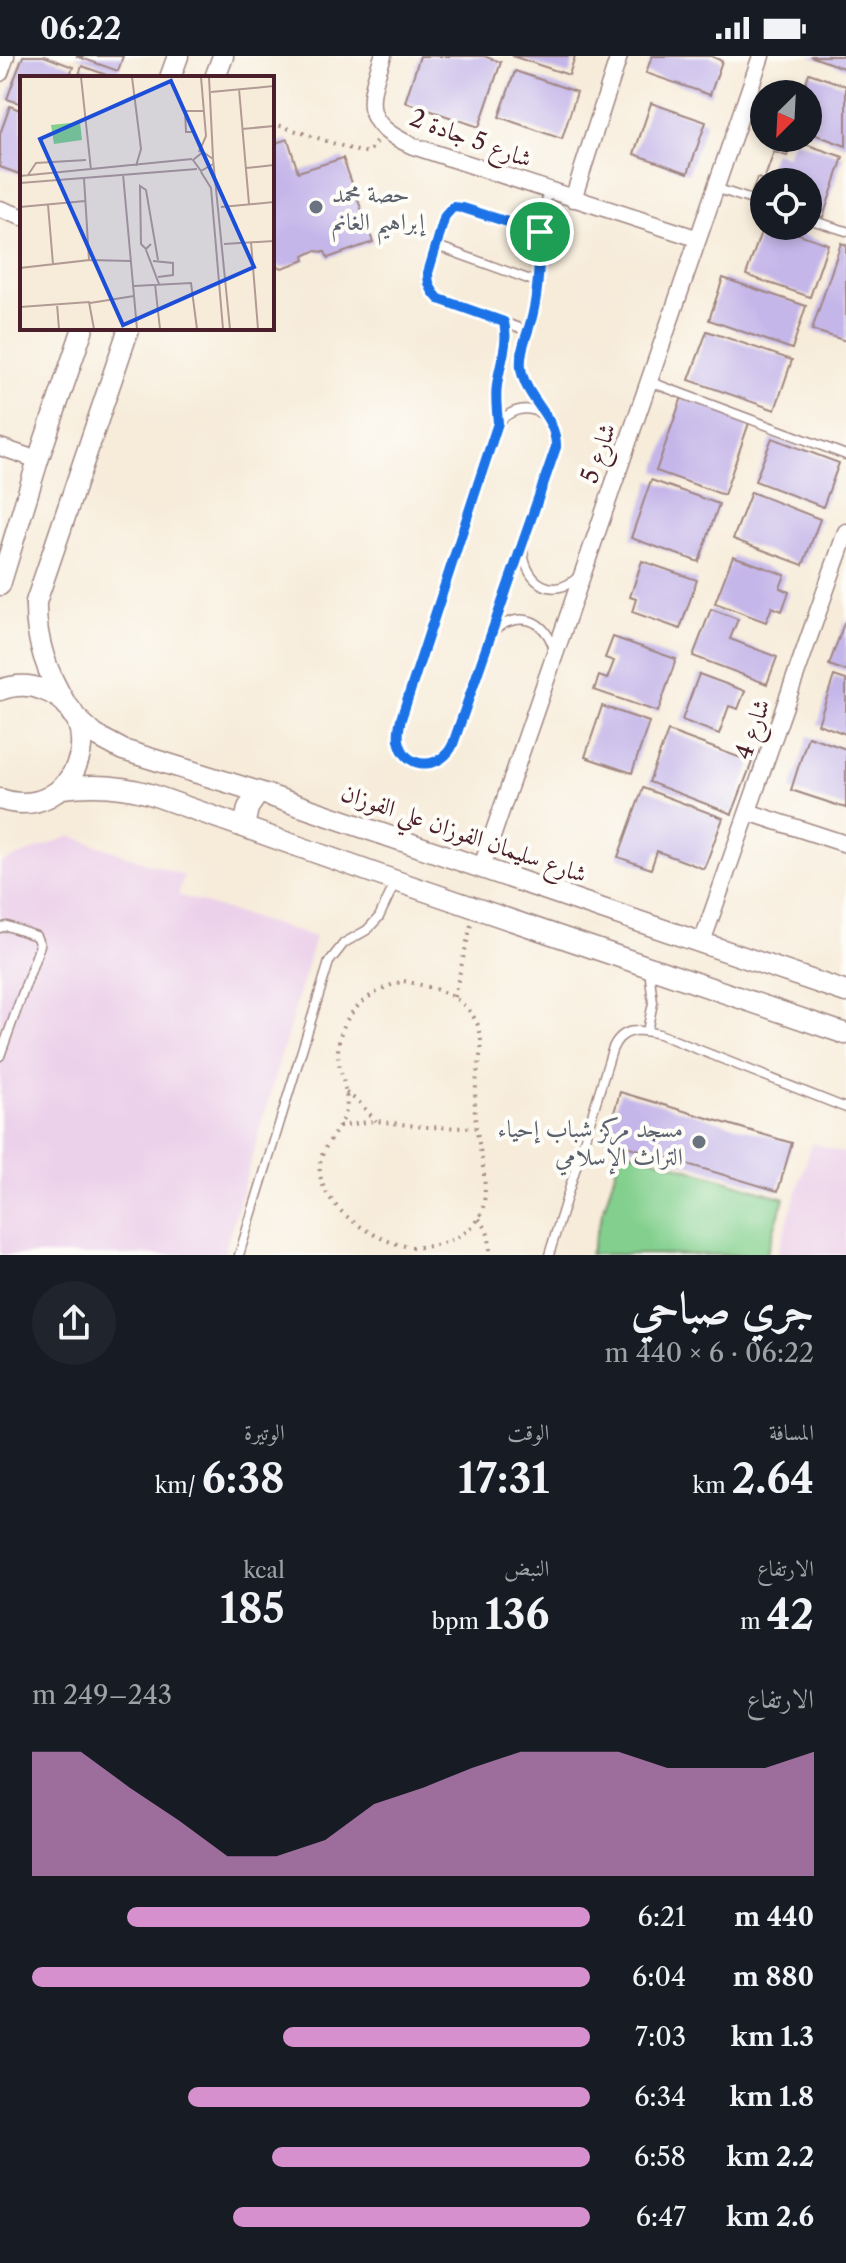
<!DOCTYPE html>
<html lang="ar">
<head>
<meta charset="utf-8">
<style>
  :root { --surface:#171b24; --page:#20242c; --text:#f1f3f6; --muted:#9ea1a6; --accent:#d690ce }
  body { margin:0; font-family:"Libre Caslon Text",Amiri,serif; background:var(--page); color:var(--text); direction:rtl; height:100vh; display:flex; flex-direction:column; font-size:30px; white-space:nowrap }
  * { box-sizing:border-box; margin:0 }
  p { font-size:26px; color:var(--muted) }
  .icon { flex:none; width:44px; height:44px; fill:none; stroke:currentColor; stroke-width:2; stroke-linecap:round; stroke-linejoin:round }
  .map { position:relative; height:1199px; overflow:hidden; direction:ltr }
  .sheet { display:flex; flex-direction:column; background:var(--surface); flex:1 }
  .sheet>* { flex:none }
  .needle { width:52px; rotate:204deg }
  .tools { position:absolute; left:750px; top:24px; display:grid; gap:16px }
  .tools a { display:grid; place-items:center; width:72px; height:72px; border-radius:50%; background:var(--surface); box-shadow:0 4px 12px #0003; font-size:40px }
  .pin { position:absolute; display:grid; place-items:center; width:68px; height:68px; color:#fff; margin:-34px; border:4px solid #fff; border-radius:50%; box-shadow:0 2px 8px #0007 }
  .round { display:grid; place-items:center; flex:none; width:84px; height:84px; border-radius:42px; background:var(--page) }
  .summary { display:flex; align-items:center; justify-content:space-between; height:136px; padding:0 32px }
  h1 { font-size:44px; font-weight:800; line-height:60px }
  .stats { display:grid; grid-template-columns:repeat(3,1fr); gap:12px; height:136px; padding:8px 32px }
  .stats div { display:grid; align-content:center }
  .stats b { font-size:40px; font-weight:800 }
  .stats small { font-size:22px; font-weight:400 }
  .stats p { font-size:22px }
  .chart { height:224px; padding:16px 32px }
  .chart p { display:flex; justify-content:space-between }
  .chart svg { width:100%; height:144px; margin-top:8px; fill:var(--accent); opacity:.7 }
  ul { padding:0 32px; list-style:none; font-size:26px }
  li { display:grid; grid-template-columns:128px 96px 1fr; align-items:center; height:60px }
  li i { height:20px; border-radius:10px; background:var(--accent) }
  .status { display:flex; justify-content:space-between; align-items:center; height:56px; padding:0 40px; background:var(--surface); direction:ltr }
  .status svg { height:22px; fill:currentColor }
  .map>svg:first-child { display:block }
</style>
</head>
<body>
<div class="status"><b>06:22</b><svg viewBox="0 0 49 12"><path d="M0 12V9h3v3zM5 12V6h3v6zM10 12V3h3v9zM15 12V0h3v12zM26 1h20v11H26zM47 4h2v5h-2z"/></svg></div>
<div class="map">
<svg width="846" height="1199" viewBox="0 0 846 1199">
  <rect width="100%" height="100%" fill="#fdfcf7"/>
  <filter id="ink" filterUnits="userSpaceOnUse"><feTurbulence type="fractalNoise" baseFrequency=".0125" numOctaves="2"/><feDisplacementMap in="SourceGraphic" scale="16" xChannelSelector="R" yChannelSelector="G"/><feConvolveMatrix kernelMatrix="1 2 1 2 8 2 1 2 1" color-interpolation-filters="sRGB"/></filter>
  <filter id="wash" filterUnits="userSpaceOnUse"><feTurbulence type="fractalNoise" baseFrequency=".006" numOctaves="4" result="noise"/><feDisplacementMap in="SourceGraphic" scale="32" xChannelSelector="R" yChannelSelector="G"/><feGaussianBlur stdDeviation="1.8" result="paint"/><feColorMatrix in="noise" values="0 0 0 0 0 0 0 0 0 0 0 0 0 0 0 0 0 1.4 0 .05"/><feComposite in="paint" operator="in"/></filter>
  <g filter="url(#wash)">
    <rect width="100%" height="100%" fill="#f7ecda"/>
    <path fill="#ecd1ea" d="M71 780 184 820 178 839 315 881 224 1199H0V807Z
      M812 1087 846 1098V1199H777Z"/>
    <path fill="#83d08e" stroke="#66785c" stroke-width="2" d="M622 1093 784 1142 766 1199 590 1198Z"/>
    <g id="blocks">
      <path fill="#c4b6e9" d="M23 0H44L73 11 69 22H22V48L7 43Z
        M76 0H123L118 15Z
        M420 0H484L501 6 479 71 405 46Z
        M512 0H575L569 19Z
        M652 0H711L722 5 710 39 646 17Z
        M810 0H846V13Z
        M82 10 115 22H78Z
        M515 15 577 36 562 83 499 61Z
        M809 17 846 30V90L808 76V38H802Z
        M651 47 706 66 688 117 634 98Z
        M10 50 22 55V119L0 111V78Z
        M288 83 298 116 343 102 373 186 328 202 325 196 314 195 304 200 305 204 282 212 272 207V88Z
        M793 84 843 101 823 161 808 156V126H764V140L752 136 757 122 764 124 774 96 787 100Z
        M763 170H776L828 188 810 241 746 219Z
        M841 187 846 189V285L812 274Z
        M723 222 806 250 792 293 709 264Z
        M707 275 792 304 775 354 689 324Z
        M682 341 750 364 724 439 656 415Z
        M772 382 839 407 823 451 755 425Z
        M651 424 719 448 699 506 631 482Z
        M751 436 820 463 803 509 733 483Z
        M733 500 785 519 780 532 789 536 782 555 772 551 766 566 715 547Z
        M642 505 697 524 680 573 632 556 636 543 630 541Z
        M711 553 738 563 730 583 777 601 767 628 693 600Z
        M846 562V615L829 609Z
        M613 581 676 603 658 656 594 634 599 620 607 623 614 605 605 602Z
        M699 618 745 635 738 653 729 650 719 678 682 664Z
        M834 620 846 624V678L818 668Z
        M602 650 649 666 632 717 585 701Z
        M668 675 752 706 732 758 649 726Z
        M808 680 846 693V752L791 734Z
        M643 732 723 762 704 813 657 795 651 813 618 801Z
        M620 1036 792 1087 778 1135 606 1084Z"/>
    </g>
  </g>
  <g filter="url(#ink)">
    <use href="#blocks" fill-opacity="0" stroke="#a08682" stroke-width="2"/>
    <g fill="none" stroke-linecap="round" stroke-linejoin="round">
      <g stroke="#a08682" stroke-width="11">
        <path id="service" d="M715 132 764 148
          M808 163 846 175
          M437 190 539 227
          M528 275 439 243 428 226V217L445 160 453 151 463 152 540 176
          M648 325 846 399
          M544 357C535 342 524 330 521 313 518 294 528 276 533 258 543 217 535 175 549 135
          M498 367C523 340 557 355 556 391L453 688C438 722 398 709 398 674L498 367C497 354 495 341 497 329 500 306 509 289 504 266
          M523 495C526 527 553 545 579 520
          M494 574C520 555 544 562 554 593
          M0 872 7 870 36 880 40 889 0 1000
          M647 975 653 947 649 913
          M239 1199 329 906 344 887 367 874 379 861 396 825
          M549 1199 612 994C621 971 639 973 659 978L846 1052"/>
      </g>
      <g stroke="#a08682" stroke-width="19">
        <path id="minor" d="M383 0C367 47 361 67 413 90L696 182
          M0 17 6 0
          M573 143 619 0
          M0 153 22 161
          M0 391 38 404
          M748 756 846 788
          M482 810 761 0
          M702 886 846 476"/>
      </g>
      <g stroke="#a08682" stroke-width="23">
        <path id="tertiary" d="M170 22 178 0
          M215 22 223 0
          M0 529 38 404 83 272
          M0 634C14 629 29 628 43 634 115 660 76 769 0 743
          M67 650C47 618 35 584 36 546L129 272
          M72 658 95 679 123 694 259 736 846 936
          M62 732C93 728 121 729 150 738L396 825 846 978
          M244 771 248 752 259 736"/>
      </g>
      <path stroke="#a08682" stroke-width="4" stroke-dasharray="2 6" stroke-linecap="butt" d="M272 67 360 96H369L376 86
        M404 925C430 931 457 936 473 960 486 979 480 998 477 1019 476 1032 474 1047 475 1061 477 1088 494 1139 478 1163 466 1182 440 1190 419 1191 382 1193 309 1147 321 1103 325 1086 342 1072 346 1055 349 1038 342 1023 339 1007 332 964 366 935 404 925Z
        M454 941 471 869
        M346 1037 358 1045 376 1065
        M339 1070 376 1065 424 1071 475 1072
        M479 1163C489 1174 490 1184 490 1199"/>
      <use href="#service" stroke="#fff" stroke-width="8"/>
      <use href="#minor" stroke="#fff" stroke-width="16"/>
      <use href="#tertiary" stroke="#fff" stroke-width="20"/>
    </g>
  </g>
  <g fill="none" stroke-linecap="round" stroke-linejoin="round" filter="url(#ink)">
    <g stroke="#fff" stroke-width="16">
      <path id="route" d="M453 151 463 152 540 176C539 203 539 230 533 257 529 276 519 293 521 312 525 343 557 360 556 391L453 688C443 712 408 716 400 688 397 680 399 671 401 663L498 367C497 354 495 341 497 329 500 306 509 289 504 266L439 243C431 235 428 228 428 217L445 160Z"/>
    </g>
    <use href="#route" stroke="#1a73e8" stroke-width="10"/>
  </g>
  <g fill="#6b7280" stroke="#fdfcf7" stroke-width="3">
    <circle cx="316" cy="151" r="8"/>
    <circle cx="699" cy="1086" r="8"/>
  </g>
  <g text-anchor="middle" dominant-baseline="central" stroke-width="8" stroke-linejoin="round" paint-order="stroke">
    <g font-size="24" fill="#4a1f2b" stroke="#fdfcf7">
      <text transform="translate(471 82) rotate(20)">شارع 5 جادة 2</text>
      <text transform="translate(598 397) rotate(-71)">شارع 5</text>
      <text transform="translate(752 673) rotate(-71)">شارع 4</text>
      <text transform="translate(464 777) rotate(19)">شارع سليمان الفوزان علي الفوزان</text>
    </g>
    <g font-size="24" fill="#5b616d" stroke="#fdfcf7" text-anchor="start">
      <text x="332" y="137">حصة محمد<tspan x="332" dy="28">إبراهيم الغانم</tspan></text>
      <text x="683" y="1072" text-anchor="end">مسجد مركز شباب إحياء<tspan x="683" dy="28">التراث الإسلامي</tspan></text>
    </g>
  </g>
  <g transform="translate(20 20)">
    <rect width="254" height="254" fill="#f7ecda"/>
    <path d="M60 46 62 64 34 68 31 49Z" fill="#83d08e"/>
    <path fill="none" stroke="#b29a94" stroke-width="2" d="M61 1 71 94M71 1H101M112 1 121 73 116 90M189 1 193 82M219 13 229 128M191 16 254 10M222 53 254 50M174 56H166L165 35H184M179 76 186 60 181 1M193 88 181 95 173 84 183 76 193 83 210 253M226 92 254 89M181 96 191 112 203 253M103 98 117 253M8 99 16 87 66 84M0 100 172 83M0 107 177 93M28 129 33 188M0 131 65 125M201 131 254 126M231 166 238 253M131 168 126 173 121 168 120 110 126 114 138 184M204 168 254 165M126 174 139 208M69 184 111 185M133 185 153 187V199L138 201M0 192 69 184 64 102M135 208 140 253M114 210 171 207 177 253M70 227 114 220M37 228 39 253M0 231 69 226 74 253"/>
    <path fill="#1d4ed8" fill-opacity="0.15" stroke="#1d4ed8" stroke-width="4" d="M151 5 234 191 103 249 20 63Z"/>
    <rect width="254" height="254" fill="none" stroke="#4a1f2b" stroke-width="4"/>
  </g>
</svg>
<div class="tools">
<a><svg class="needle" viewBox="-14 -14 28 28"><path d="M0-13l5 13h-10z" fill="#e53935"/><path d="M0 13l5-13h-10z" fill="#9ea1a6"/></svg></a>
<a><svg class="icon" aria-label="locate" viewBox="0 0 24 24"><circle cx="12" cy="12" r="6"/><path d="M12 2v4M12 18v4M2 12h4M18 12h4"/></svg></a>
</div>
<div class="pin" style="left:540px;top:176px;background:#1e9e55"><svg class="icon" aria-label="arrive" viewBox="0 0 24 24"><path d="M6 21V4h12l-3 4 3 4H6"/></svg></div>
</div>
<section class="sheet">
<div class="summary"><div><h1>جري صباحي</h1><p>06:22 · 6 × 440 m</p></div><a class="round"><svg class="icon" aria-label="share" viewBox="0 0 24 24"><path d="M12 15V3M7 8l5-5 5 5M5 13v7h14v-7"/></svg></a></div>
<div class="stats">
<div><p>المسافة</p><b>2.64<small> km</small></b></div>
<div><p>الوقت</p><b>17:31</b></div>
<div><p>الوتيرة</p><b>6:38<small> /km</small></b></div>
</div>
<div class="stats">
<div><p>الارتفاع</p><b>42<small> m</small></b></div>
<div><p>النبض</p><b>136<small> bpm</small></b></div>
<div><p>kcal</p><b>185</b></div>
</div>
<div class="chart"><p><span>الارتفاع</span>243–249 m</p>
<svg viewBox="0 0 160 44" preserveAspectRatio="none"><path d="M0 44V6L10 6L20 17L30 27L40 38L50 38L60 33L70 22L80 17L90 11L100 6L110 6L120 6L130 11L140 11L150 11L160 6V44z"/></svg>
</div>
<ul>
<li><b>440 m</b>6:21<i style="width:83%"></i></li>
<li><b>880 m</b>6:04<i style="width:100%"></i></li>
<li><b>1.3 km</b>7:03<i style="width:55%"></i></li>
<li><b>1.8 km</b>6:34<i style="width:72%"></i></li>
<li><b>2.2 km</b>6:58<i style="width:57%"></i></li>
<li><b>2.6 km</b>6:47<i style="width:64%"></i></li>
</ul>
</section>
</body>
</html>
